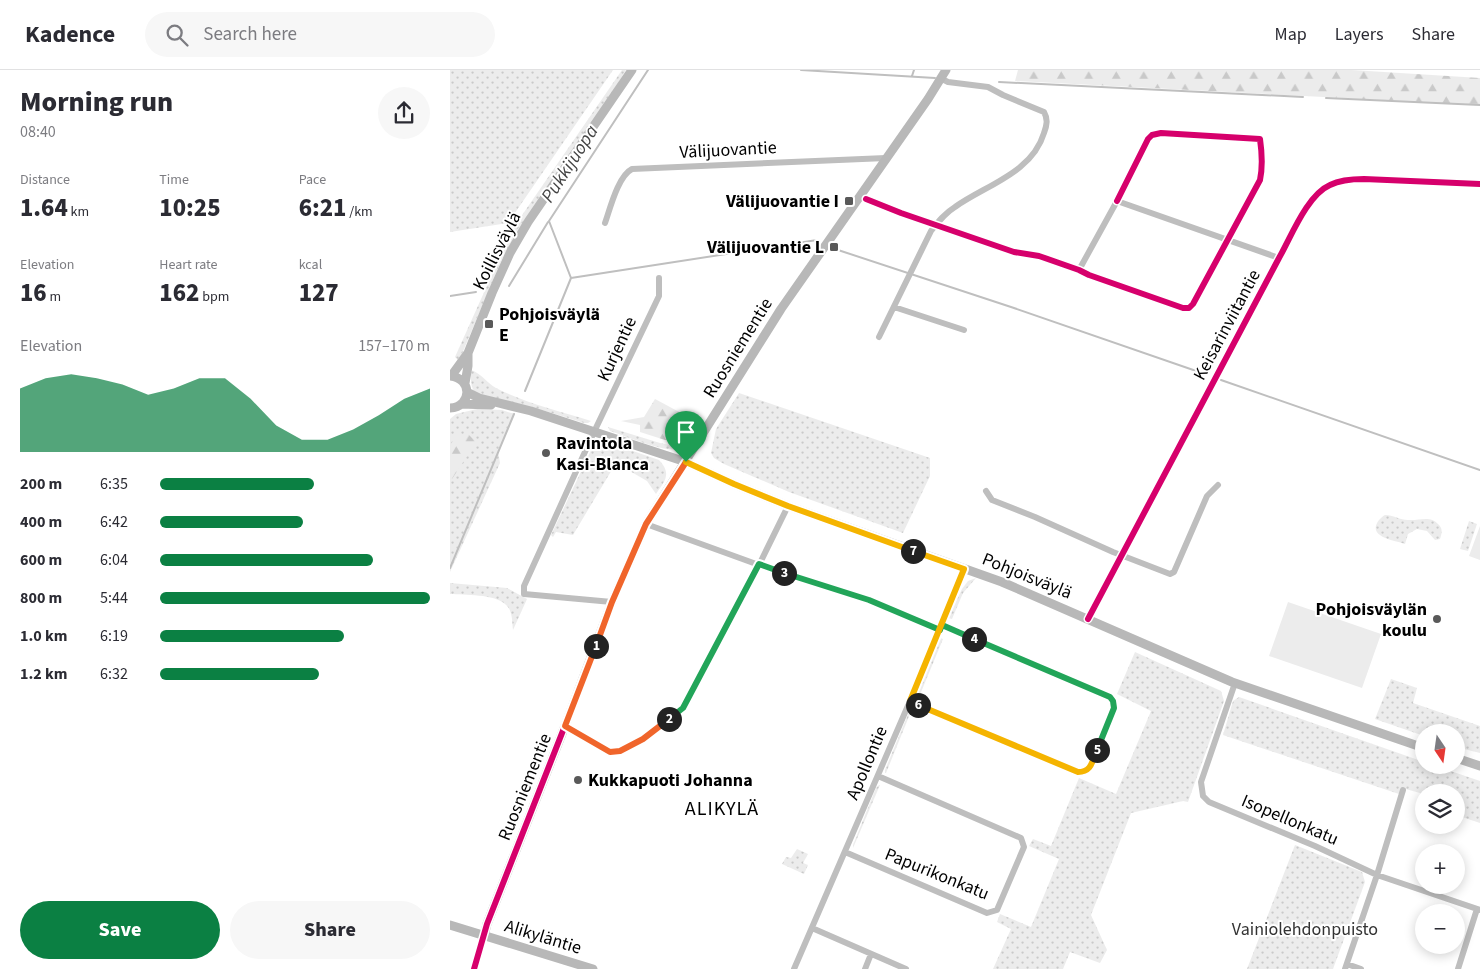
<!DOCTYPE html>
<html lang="en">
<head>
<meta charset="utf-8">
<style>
  :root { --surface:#fff; --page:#f7f7f7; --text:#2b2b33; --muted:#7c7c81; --line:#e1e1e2; --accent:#0b8043 }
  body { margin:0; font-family:"Source Sans 3",sans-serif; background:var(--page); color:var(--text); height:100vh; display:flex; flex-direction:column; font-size:19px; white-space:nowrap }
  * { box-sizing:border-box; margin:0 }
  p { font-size:16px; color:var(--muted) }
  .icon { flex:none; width:28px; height:28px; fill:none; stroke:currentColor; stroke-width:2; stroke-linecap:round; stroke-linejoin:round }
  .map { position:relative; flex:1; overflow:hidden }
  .sheet { display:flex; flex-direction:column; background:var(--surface); width:450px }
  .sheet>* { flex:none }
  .needle { width:32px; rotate:167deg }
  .controls { position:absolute; left:965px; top:654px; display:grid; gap:10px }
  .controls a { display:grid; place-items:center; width:50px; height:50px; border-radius:50%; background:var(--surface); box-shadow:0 2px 12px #0003; font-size:25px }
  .pin { position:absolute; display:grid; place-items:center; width:42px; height:42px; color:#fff; margin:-51px -21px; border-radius:50% 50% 50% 0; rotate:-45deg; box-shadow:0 0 5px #0007 }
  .pin .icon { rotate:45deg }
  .km { position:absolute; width:25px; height:25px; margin:-12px; border-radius:50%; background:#222; color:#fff; font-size:14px; line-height:25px; text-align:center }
  .round { display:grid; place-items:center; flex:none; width:52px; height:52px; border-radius:26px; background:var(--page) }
  .overview { display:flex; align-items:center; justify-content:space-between; height:85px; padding:0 20px }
  h1 { font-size:28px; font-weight:800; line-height:38px }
  .figures { display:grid; grid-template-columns:repeat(3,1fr); gap:8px; height:85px; padding:5px 20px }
  .figures div { display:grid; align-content:center }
  .figures b { font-size:25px; font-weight:800 }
  .figures small { font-size:14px; font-weight:400 }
  .figures p { font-size:14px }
  .chart { height:140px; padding:10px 20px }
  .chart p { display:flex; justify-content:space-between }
  .chart svg { width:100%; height:90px; margin-top:5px; fill:var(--accent); opacity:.7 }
  .button { display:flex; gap:10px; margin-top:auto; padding:10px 20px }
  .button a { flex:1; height:58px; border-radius:30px; background:var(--accent); color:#fff; font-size:20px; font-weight:800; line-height:58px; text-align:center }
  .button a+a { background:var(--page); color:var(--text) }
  ul { padding:0 20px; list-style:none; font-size:16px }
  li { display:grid; grid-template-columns:80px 60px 1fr; align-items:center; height:38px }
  li i { height:12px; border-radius:6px; background:var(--accent) }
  header { display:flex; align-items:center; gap:30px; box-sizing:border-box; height:70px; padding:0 25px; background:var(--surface); border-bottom:1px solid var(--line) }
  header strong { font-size:24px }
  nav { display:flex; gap:28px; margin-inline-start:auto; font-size:18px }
  .search { width:350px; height:45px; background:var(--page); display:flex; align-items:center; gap:12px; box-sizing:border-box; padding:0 18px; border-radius:28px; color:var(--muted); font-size:19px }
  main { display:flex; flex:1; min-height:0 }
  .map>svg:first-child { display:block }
</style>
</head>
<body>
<header>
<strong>Kadence</strong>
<div class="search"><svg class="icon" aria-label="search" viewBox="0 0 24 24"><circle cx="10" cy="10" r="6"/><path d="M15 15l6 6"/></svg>Search here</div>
<nav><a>Map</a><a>Layers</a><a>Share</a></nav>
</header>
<main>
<section class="sheet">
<div class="overview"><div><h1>Morning run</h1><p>08:40</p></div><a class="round"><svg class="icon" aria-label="share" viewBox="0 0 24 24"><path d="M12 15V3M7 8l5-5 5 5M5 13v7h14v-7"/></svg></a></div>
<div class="figures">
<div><p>Distance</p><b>1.64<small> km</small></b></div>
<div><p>Time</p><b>10:25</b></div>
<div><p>Pace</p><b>6:21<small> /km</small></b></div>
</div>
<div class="figures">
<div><p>Elevation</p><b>16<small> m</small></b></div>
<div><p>Heart rate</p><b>162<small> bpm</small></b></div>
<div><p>kcal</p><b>127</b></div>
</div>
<div class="chart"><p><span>Elevation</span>157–170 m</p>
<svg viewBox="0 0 160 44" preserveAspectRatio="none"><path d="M0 44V13L10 8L20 6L30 8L40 11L50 16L60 13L70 8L80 8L90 18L100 31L110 38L120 38L130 33L140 26L150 18L160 13V44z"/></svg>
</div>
<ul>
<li><b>200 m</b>6:35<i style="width:57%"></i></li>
<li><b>400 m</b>6:42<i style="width:53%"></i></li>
<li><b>600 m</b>6:04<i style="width:79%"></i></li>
<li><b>800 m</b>5:44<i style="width:100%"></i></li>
<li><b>1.0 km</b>6:19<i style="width:68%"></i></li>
<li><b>1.2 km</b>6:32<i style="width:59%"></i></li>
</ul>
<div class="button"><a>Save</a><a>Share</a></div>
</section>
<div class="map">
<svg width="1030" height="899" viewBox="0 0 1030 899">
  <defs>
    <pattern id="grass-dots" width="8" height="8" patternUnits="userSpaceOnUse" patternTransform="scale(1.25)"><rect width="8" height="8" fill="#ececec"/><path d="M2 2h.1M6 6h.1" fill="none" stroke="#c9c9c9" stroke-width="1.8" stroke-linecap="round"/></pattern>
    <pattern id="forest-firs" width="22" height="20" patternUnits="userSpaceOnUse" patternTransform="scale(1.25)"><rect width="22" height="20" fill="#ececec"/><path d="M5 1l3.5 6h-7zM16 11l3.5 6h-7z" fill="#c9c9c9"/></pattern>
  </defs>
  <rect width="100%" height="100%" fill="#fff"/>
  <path fill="url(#grass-dots)" d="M0 0H163L58 153 0 162Z
    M172 0H176L162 23 77 147 52 189 9 291 5 287 49 189 68 151Z
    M21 300C31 303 37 313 46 318 75 333 110 341 141 351L138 353H134C105 344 77 335 47 329 40 328 31 328 25 322 20 317 21 307 21 300Z
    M289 323 480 388V406L453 463 339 422 274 394 264 388 261 383 266 359Z
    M27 339 52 340 64 344 48 381 50 393 0 502V349L6 344Z
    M158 357 210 373 233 378C218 385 176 366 160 361Z
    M149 371H154L209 390C222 404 215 411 206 424L197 411 166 393 123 465 106 462 103 467 101 465 143 376Z
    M935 445C943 445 950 450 958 450 969 451 980 445 988 454 993 458 992 463 990 469L985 470 977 461 967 459 958 464 955 474C947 471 936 470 930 465 921 459 928 449 935 445Z
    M1019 451 1027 454 1018 481 1010 479Z
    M526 508 513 523 502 549 498 548 512 519 518 511Z
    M0 513 57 518 77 529 63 560C62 552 63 540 55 534 44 524 15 525 0 524Z
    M490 568 493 569 469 627 467 623Z
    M685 582 771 621 774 631 738 732 733 731 681 743 641 845 657 880 650 893 620 882 613 899H543L561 859 547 852 550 844 581 857 609 789 579 776 583 769 601 776 629 708 666 724 701 641 667 624Z
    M941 609 967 618 963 633 1030 656V683L1006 677V662H974V666L925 649Z
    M789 627 974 692V695H983L1030 711V753L1006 745V722H974V732L970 723 952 718 949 724 773 665 783 631Z
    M462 639 436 703H435V700L459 642Z
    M429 715H430L403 778V775L426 718Z
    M845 775 912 802 915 812 883 899H797Z
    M347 779 358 784 353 793 358 795 354 804 332 794 336 787 341 788Z"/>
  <path fill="url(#forest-firs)" d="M568 0H902L1030 8V35L565 11Z
    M205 329 248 352 232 370H215L190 362V355L171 351 194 347Z
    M18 364 26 372V377L21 380 2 409H0V377L5 366Z"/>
  <path fill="#ececec" d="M1030 456V490L1019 486Z
    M838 532 931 564 912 618 819 586Z"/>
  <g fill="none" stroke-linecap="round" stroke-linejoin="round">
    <path stroke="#bfbfbf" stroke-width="2" d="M351 0 485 8
      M462 6 464 0
      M549 12 853 27
      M876 28 1030 35
      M385 179 561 237 752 303
      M121 208 367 170
      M59 216 98 152
      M0 226 26 222
      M771 310 1030 400
      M75 321 121 208 99 151 198 0
      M0 498 64 344"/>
    <path stroke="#bebebe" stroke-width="6" d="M155 153C160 139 168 106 182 99L436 88
      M486 155 564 182 589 186 629 200 639 205 733 238H739L743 234 810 110C813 96 812 83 810 69L711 63 702 65 698 69 667 131
      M629 200 667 131 829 188
      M444 237 514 260
      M429 267 481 161C488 152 495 143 505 137 536 115 582 103 594 63 597 55 598 49 594 42L553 25 538 17 498 12 492 9
      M536 421 542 430 585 447 663 482 720 504 724 502 757 426 768 415
      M196 454 309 495 419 530 490 560
      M162 532 74 524V516L144 362 209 226V208
      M638 549 829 188C841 167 857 125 880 115 890 110 902 109 914 109L1030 114
      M785 613 751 712 753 726 759 732 865 776 927 805 1030 840
      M460 631 629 702H634L638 700 664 638 663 631 659 627 492 555
      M115 656 160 682 170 681 193 669 233 638 309 495 338 436
      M395 782 537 843 547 840 574 777 571 768 428 706
      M362 858 456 899
      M897 894 911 899
      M24 899 34 866
      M344 899 460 631 514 499
      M415 899 421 884
      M895 899 927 805 953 720
      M1008 899 1027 839"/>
    <path stroke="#b8b8b8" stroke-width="9" d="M2 305 18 283 42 223 60 183 78 152 182 0
      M0 306C23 308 22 337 0 338
      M15 313 18 296V283
      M17 322 29 328 81 341 236 392 284 414 338 436 552 512 782 612 974 678
      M11 334 41 335
      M1006 688 1030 696
      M0 855 143 899
      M34 866 37 854 115 656 162 532 196 454 331 239 478 29 496 0"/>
    <g stroke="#fff" stroke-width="9">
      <path id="cycleway" d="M416 129 451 143 564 182 589 186 629 200 639 205 733 238H739L743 234 810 110C813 96 812 83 810 69L711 63 702 65 698 69 667 131
        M638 549 829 188C841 167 857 125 880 115 890 110 902 109 914 109L1030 114
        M24 899 37 854 182 485 196 454 236 392"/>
    </g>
    <use href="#cycleway" stroke="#d6006c" stroke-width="6"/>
  </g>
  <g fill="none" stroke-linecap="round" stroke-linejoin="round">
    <g stroke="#fff" stroke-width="10">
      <path id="split-1" d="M146 576 162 532 196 454 236 392"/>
    </g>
    <g stroke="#fff" stroke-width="10">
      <path id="split-2" d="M146 576 115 656 160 682 170 681 193 669 219 649"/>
    </g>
    <g stroke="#fff" stroke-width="10">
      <path id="split-3" d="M219 649 233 638 309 494 334 503"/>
    </g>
    <g stroke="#fff" stroke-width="10">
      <path id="split-4" d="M334 503 419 530 490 560 492 555 524 569"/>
    </g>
    <g stroke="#fff" stroke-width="10">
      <path id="split-5" d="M524 569 660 627 663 631 664 638 647 680"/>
    </g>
    <g stroke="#fff" stroke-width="10">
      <path id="split-6" d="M468 635 628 702C642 702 642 691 647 680"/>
    </g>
    <g stroke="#fff" stroke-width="10">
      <path id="split-7" d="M463 481 514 499 460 631 468 635"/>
    </g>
    <g stroke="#fff" stroke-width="10">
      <path id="split-8" d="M236 392 284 414 338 436 463 481"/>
    </g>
    <use href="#split-1" stroke="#f0652b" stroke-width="6"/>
    <use href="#split-2" stroke="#f0652b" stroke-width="6"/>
    <use href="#split-3" stroke="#22a559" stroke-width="6"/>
    <use href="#split-4" stroke="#22a559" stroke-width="6"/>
    <use href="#split-5" stroke="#22a559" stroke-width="6"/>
    <use href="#split-6" stroke="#f5b400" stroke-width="6"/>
    <use href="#split-7" stroke="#f5b400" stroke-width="6"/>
    <use href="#split-8" stroke="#f5b400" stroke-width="6"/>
  </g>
  <g fill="#595959" stroke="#fff" stroke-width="2">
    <rect x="394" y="126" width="10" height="10" rx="2.5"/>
    <rect x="379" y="172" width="10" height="10" rx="2.5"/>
    <rect x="34" y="249" width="10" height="10" rx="2.5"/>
    <circle cx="96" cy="383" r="5"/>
    <circle cx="987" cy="549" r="5"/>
    <circle cx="128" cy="710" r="5"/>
  </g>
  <g text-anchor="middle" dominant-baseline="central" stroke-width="4" stroke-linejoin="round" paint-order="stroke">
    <g font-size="18" fill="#000" stroke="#fff">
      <text transform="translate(278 80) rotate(-3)">Välijuovantie</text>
      <text transform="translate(47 181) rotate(-63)">Koillisväylä</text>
      <text transform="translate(777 255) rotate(-62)">Keisarinviitantie</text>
      <text transform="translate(288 278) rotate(-58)">Ruosniementie</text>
      <text transform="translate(167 279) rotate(-65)">Kurjentie</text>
      <text transform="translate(577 506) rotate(22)">Pohjoisväylä</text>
      <text transform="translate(417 693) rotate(-67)">Apollontie</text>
      <text transform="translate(75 717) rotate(-68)">Ruosniementie</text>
      <text transform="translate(840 750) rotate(23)">Isopellonkatu</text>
      <text transform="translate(487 804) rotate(22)">Papurikonkatu</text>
      <text transform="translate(93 867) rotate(17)">Alikyläntie</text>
    </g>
    <g font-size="18" font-weight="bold" fill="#000" stroke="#fff" text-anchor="end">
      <text x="389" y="131">Välijuovantie I</text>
      <text x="374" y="177">Välijuovantie L</text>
      <text x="49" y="244" text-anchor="start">Pohjoisväylä<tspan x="49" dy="21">E</tspan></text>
      <text x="106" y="373" text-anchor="start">Ravintola<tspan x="106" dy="21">Kasi-Blanca</tspan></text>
      <text x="977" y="539">Pohjoisväylän<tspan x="977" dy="21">koulu</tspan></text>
      <text x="138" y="710" text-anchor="start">Kukkapuoti Johanna</text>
    </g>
    <g font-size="18" fill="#333" stroke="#fff">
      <text x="855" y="859">Vainiolehdonpuisto</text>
    </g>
    <g font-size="19" font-style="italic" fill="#444" stroke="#fff">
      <text transform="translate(120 94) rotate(-57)">Pukkijuopa</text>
    </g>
    <g font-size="20" letter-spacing="1" fill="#000" stroke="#fff">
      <text x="272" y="739">ALIKYLÄ</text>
    </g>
  </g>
</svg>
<div class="controls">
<a><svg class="needle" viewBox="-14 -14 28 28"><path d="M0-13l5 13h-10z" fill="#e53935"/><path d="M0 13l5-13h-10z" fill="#7c7c81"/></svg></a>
<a><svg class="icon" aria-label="layers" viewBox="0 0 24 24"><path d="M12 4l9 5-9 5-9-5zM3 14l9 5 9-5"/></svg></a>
<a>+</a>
<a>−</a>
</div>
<div class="pin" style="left:236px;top:392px;background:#1e9e55"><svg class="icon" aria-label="arrive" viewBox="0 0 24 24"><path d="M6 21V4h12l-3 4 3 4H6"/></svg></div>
<b class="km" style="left:146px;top:576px">1</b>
<b class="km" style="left:219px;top:649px">2</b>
<b class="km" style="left:334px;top:503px">3</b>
<b class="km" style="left:524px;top:569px">4</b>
<b class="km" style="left:647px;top:680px">5</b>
<b class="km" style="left:468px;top:635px">6</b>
<b class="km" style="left:463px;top:481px">7</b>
</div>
</main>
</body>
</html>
